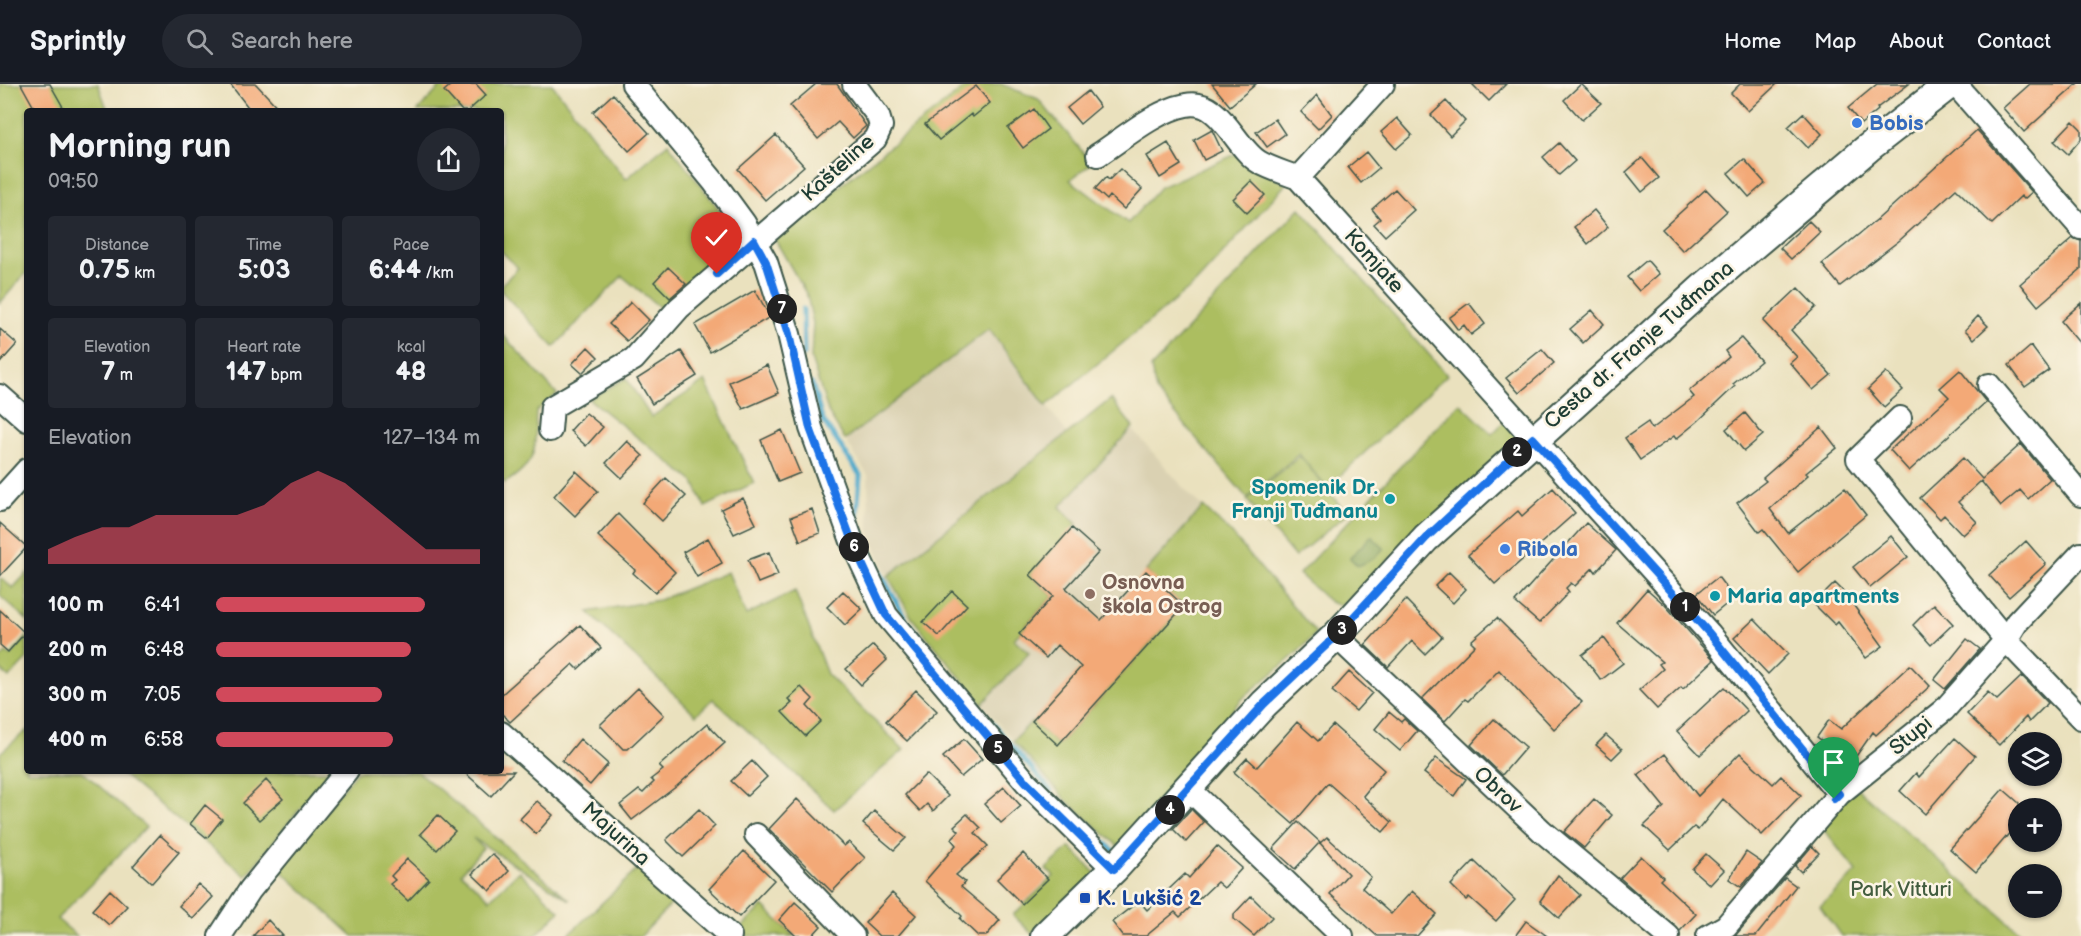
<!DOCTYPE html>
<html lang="en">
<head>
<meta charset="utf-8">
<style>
  :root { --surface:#171b24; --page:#242831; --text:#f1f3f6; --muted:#9ea1a6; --line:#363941; --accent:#d1495b }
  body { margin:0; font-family:"Balsamiq Sans",sans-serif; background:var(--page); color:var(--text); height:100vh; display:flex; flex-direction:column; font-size:22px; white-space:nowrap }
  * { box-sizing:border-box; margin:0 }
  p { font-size:20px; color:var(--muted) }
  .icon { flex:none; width:33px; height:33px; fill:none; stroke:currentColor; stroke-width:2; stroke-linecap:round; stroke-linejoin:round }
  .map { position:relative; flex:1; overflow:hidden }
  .drawer { position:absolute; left:24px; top:24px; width:480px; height:666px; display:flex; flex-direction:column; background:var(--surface); border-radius:6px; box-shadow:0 2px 4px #0004 }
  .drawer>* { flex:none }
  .tools { position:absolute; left:2008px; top:648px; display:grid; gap:12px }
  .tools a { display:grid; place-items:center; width:54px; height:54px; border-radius:50%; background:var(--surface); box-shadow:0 2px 4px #0004; font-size:30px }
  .pin { position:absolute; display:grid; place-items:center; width:51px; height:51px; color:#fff; margin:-62px -26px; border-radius:50% 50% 50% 0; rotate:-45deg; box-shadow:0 0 6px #0007 }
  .pin .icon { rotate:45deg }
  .km { position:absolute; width:30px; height:30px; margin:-15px; border-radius:50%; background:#222; color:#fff; font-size:16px; line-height:30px; text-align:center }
  .round { display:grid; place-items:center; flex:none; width:63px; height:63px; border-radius:32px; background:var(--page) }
  .headline { display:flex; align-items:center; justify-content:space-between; height:102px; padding:0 24px }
  h1 { font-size:33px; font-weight:700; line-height:45px }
  .metrics { display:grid; grid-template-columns:repeat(3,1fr); gap:9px; height:102px; padding:6px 24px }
  .metrics div { display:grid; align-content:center; border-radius:6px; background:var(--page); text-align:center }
  .metrics b { font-size:26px; font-weight:700 }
  .metrics small { font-size:16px; font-weight:400 }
  .metrics p { font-size:16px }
  .chart { height:168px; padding:12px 24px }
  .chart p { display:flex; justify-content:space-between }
  .chart svg { width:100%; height:108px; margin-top:6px; fill:var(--accent); opacity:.7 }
  ul { padding:0 24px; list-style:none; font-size:20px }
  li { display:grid; grid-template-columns:96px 72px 1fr; align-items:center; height:45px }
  li i { height:15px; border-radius:8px; background:var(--accent) }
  header { display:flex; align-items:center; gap:36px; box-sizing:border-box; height:84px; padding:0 30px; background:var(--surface); border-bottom:2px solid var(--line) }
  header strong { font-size:28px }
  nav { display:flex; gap:33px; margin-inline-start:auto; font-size:21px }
  .search { width:420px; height:54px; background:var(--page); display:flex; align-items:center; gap:15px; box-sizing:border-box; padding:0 21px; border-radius:33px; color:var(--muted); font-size:22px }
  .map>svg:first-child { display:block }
</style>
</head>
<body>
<header>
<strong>Sprintly</strong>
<div class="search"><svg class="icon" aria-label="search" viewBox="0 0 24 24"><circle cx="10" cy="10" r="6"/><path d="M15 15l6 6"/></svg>Search here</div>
<nav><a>Home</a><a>Map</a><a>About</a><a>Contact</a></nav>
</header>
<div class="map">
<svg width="2081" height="852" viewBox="0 0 2081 852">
  <rect width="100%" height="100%" fill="#fcf5e5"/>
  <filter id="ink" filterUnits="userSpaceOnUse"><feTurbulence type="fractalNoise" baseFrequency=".0167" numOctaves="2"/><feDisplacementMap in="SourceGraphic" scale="12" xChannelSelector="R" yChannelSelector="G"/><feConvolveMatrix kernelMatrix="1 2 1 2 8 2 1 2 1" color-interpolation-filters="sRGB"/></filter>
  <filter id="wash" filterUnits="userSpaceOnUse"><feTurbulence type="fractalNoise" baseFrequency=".008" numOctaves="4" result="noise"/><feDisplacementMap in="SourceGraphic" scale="24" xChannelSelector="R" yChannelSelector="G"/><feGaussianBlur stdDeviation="1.35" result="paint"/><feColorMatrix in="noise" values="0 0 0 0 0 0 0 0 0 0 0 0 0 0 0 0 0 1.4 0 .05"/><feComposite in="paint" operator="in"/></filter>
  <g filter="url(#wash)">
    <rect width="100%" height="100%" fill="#eae1be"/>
    <path fill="#dad1b2" d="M989 245 1067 349 1111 315 1133 343 1134 347 1190 411 1230 448 1067 717 969 606 912 534 888 492 869 448 868 391 845 356Z"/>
    <path fill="#acbe61" stroke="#667e4a" stroke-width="1.5" d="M0 0H98L108 27H27V188L0 219Z
      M443 0H552L626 95 668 59 741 154 663 226 622 192 554 263 501 207V201L518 184 501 167V27H418Z
      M969 0H1001L1038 15 1092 79 1070 96 1128 139 1160 103 1236 70 1286 100 1196 199 1046 322 989 245 845 356 829 330 811 275 813 239 807 211 774 154Z
      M1300 124 1447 291 1327 404 1299 370 1247 414 1156 307 1151 284Z
      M501 249 557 310 536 327C534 366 541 375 505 399L501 395Z
      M626 294 651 333 705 297 754 399 705 423 694 398 589 315Z
      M1111 315 1133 343 1060 423 1077 440 1030 491 1053 512 1014 555 1029 569 982 620 912 534 888 492Z
      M1460 319 1492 350 1509 333 1521 352 1416 449 1346 518 1338 521 1330 518 1299 490Z
      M1300 372 1347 430 1295 473 1247 416Z
      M1203 423 1230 448 1316 549 1297 569 1245 612 1220 641 1200 671 1118 762 1067 717 1013 657 1032 637 1058 661 1184 522 1146 487Z
      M728 488 746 531 795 507 827 590 904 666 834 726 713 615 696 631 588 528 659 516Z
      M27 489V536L0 512V494L13 504Z
      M27 553V575L9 594 0 585V575L6 569 10 572Z
      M27 646V687H82L146 743 57 835 77 852H0V669Z
      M118 687H330L246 792Z
      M357 687H417L570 816 473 754 483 764 461 789 490 815 519 787 560 827 535 852H353L278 784Z
      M1857 704 2024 852H1841L1820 822 1857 788 1819 740Z
      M1070 763 1097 791 1033 851 1013 831 1054 792 1046 785Z
      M641 782 677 814 641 852H567Z
      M763 822 794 852H740L736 849Z"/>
    <path fill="#89a557" stroke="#547146" stroke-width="1.5" d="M1371 452 1384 464 1375 474 1358 482 1350 474Z"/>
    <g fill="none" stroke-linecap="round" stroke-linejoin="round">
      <path stroke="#4ca9cb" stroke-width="5" d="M803 225 804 271
        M812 300 822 335 860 391 856 443
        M867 464 907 538 930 566
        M982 628 1051 707
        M1087 743 1116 769"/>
    </g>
    <g id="blocks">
      <path fill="#f3a977" d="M21 0H50L63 23 56 27H36Z
        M230 0H256L281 27H251Z
        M452 0H476L486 11 468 27H462L444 7Z
        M816 0H837L866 42 853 54 838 38 818 55 790 22Z
        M1212 0H1256L1230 22Z
        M1472 0H1506L1489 17Z
        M1581 0 1601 19 1582 36 1564 16Z
        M1740 0H1777L1748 27 1731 9Z
        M1877 0H1909L1877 24 1878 26 1861 40 1848 24Z
        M2030 0H2077L2024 48 2003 24Z
        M976 2 990 19 973 33 971 30 939 56 925 40Z
        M1088 7 1100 23 1080 40 1067 24Z
        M613 10 649 49 629 67 593 28Z
        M1317 11 1332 31 1318 45 1301 28Z
        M1446 17 1465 37 1450 52 1431 31Z
        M1034 25 1048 45 1023 64 1008 44Z
        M1803 29 1822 50 1808 64 1788 43Z
        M1397 34 1412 51 1396 65 1381 48Z
        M1275 35 1285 50 1267 63 1256 48Z
        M2073 37 2081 45V55L2068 70 2054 57Z
        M1212 46 1222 67 1204 76 1194 56Z
        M1977 46 2032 108 2024 115 2021 112 1992 140 1956 105 1900 156 1840 202 1822 180 1879 134Z
        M776 51 804 82 765 116 738 85Z
        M1168 59 1181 81 1160 94 1147 72Z
        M1559 59 1575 77 1559 91 1543 73Z
        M1366 68 1379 84 1361 99 1348 83Z
        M1642 74 1659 94 1642 108 1626 88Z
        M1744 75 1765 99 1749 113 1728 89Z
        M1120 85 1142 105 1124 125 1110 112 1107 116 1095 105 1106 93 1109 96Z
        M1251 97 1265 111 1247 129 1233 115Z
        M1395 105 1414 126 1385 152 1374 140 1380 135 1372 125Z
        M1706 105 1727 127 1683 167 1662 145Z
        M1594 126 1608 143 1588 160 1574 143Z
        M1809 137 1820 148 1791 175 1780 164Z
        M2073 154 2081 157V185L2038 222 2020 200Z
        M1647 176 1659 190 1639 207 1627 193Z
        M668 183 686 200 670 214 654 198Z
        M1798 204 1816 223 1791 246 1831 291 1813 306 1790 279 1797 273 1763 237Z
        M755 206 770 233 710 268 695 241Z
        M631 218 649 236 627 257 609 240Z
        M1469 219 1485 240 1471 251 1464 241 1458 246 1449 234Z
        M2081 219V261L2061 237Z
        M1592 226 1604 240 1583 259 1570 245Z
        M1978 232 1988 242 1974 255 1965 246Z
        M0 245 17 260 0 279Z
        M1741 254 1761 277 1733 300 1735 302 1697 338 1676 355 1674 352 1640 376 1625 354 1648 338 1652 345 1694 313 1689 307 1729 273 1725 267Z
        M2031 262 2049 286 2025 303 2009 281Z
        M588 263 598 273 582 289 572 280Z
        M1542 265 1554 279 1519 309 1506 294Z
        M681 267 697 292 652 320 637 295Z
        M767 281 779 309 743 325 729 298Z
        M1960 286 1986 318 1909 387 1890 366 1949 313 1940 304Z
        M1886 288 1903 306 1884 323 1868 305Z
        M586 329 603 343 586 362 570 347Z
        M1745 329 1763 351 1744 367 1726 345Z
        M1821 343 1837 364 1806 389 1808 391 1770 425 1788 449 1845 404 1866 431 1798 488 1763 445 1759 448 1737 419 1766 397 1763 394Z
        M782 346 800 389 778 398 761 356Z
        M627 357 643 372 622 394 606 379Z
        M2021 360 2050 395 2028 415 2020 406 2001 422 1981 397 1958 418 1977 438 1963 451 1944 431 1940 435 1920 414 1963 374 1982 395Z
        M576 387 598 407 575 432 554 412Z
        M666 394 686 412 662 437 643 419Z
        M1553 404 1575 429 1495 500 1468 471 1518 427 1522 432Z
        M743 414 756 440 734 450 721 425Z
        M812 425 820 449 800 457 791 433Z
        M618 430 675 488 655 509 633 489 635 486 598 452Z
        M0 439 27 463 0 492Z
        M1586 439 1616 466 1596 488 1593 484 1575 502 1571 499 1566 504 1569 508 1539 539 1515 518Z
        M1072 444 1099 468 1066 504 1101 536 1146 487 1184 522 1058 661 1032 637 1081 583 1057 561 1046 574 1019 550 1053 512 1030 491Z
        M1891 452 1908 473 1870 504 1853 483Z
        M708 454 722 479 697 493 683 468Z
        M2026 457 2046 480 2009 513 1989 491Z
        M769 468 778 491 758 499 748 476Z
        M1449 488 1466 505 1453 519 1435 502Z
        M1718 493 1734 514 1713 531 1696 510Z
        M1835 499 1856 520 1854 522 1883 562 1866 574 1838 538 1835 541 1814 520Z
        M1647 505 1665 521 1714 576 1683 605 1681 603 1657 625 1639 606 1663 585 1659 580 1662 578 1617 539Z
        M843 507 862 525 845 541 827 523Z
        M952 507 967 521 939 552 923 538Z
        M1406 516 1442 553 1425 570 1412 557 1388 583 1365 561Z
        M1934 520 1953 540 1931 561 1913 541Z
        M0 526 25 549 8 568 0 561Z
        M1497 534 1582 618 1554 645 1499 586 1468 617 1465 615 1445 637 1422 615 1475 561 1471 557Z
        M1754 535 1788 570 1768 590 1734 554Z
        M580 541 601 564 578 585 573 580 510 638 501 629V611Z
        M1604 554 1623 579 1601 596 1582 571Z
        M1967 555 1980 565 1945 605 1934 596Z
        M873 561 887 576 861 601 846 585Z
        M1910 581 1930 602 1876 651 1873 648 1852 678 1817 653 1829 636 1841 645Z
        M1349 588 1372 609 1356 627 1332 607Z
        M2022 592 2048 619 2029 638 2026 633 1999 661 1967 630 1988 608 1997 616Z
        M801 603 813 615 807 622 821 637 805 652 782 628 792 619 788 615Z
        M1724 603 1747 627 1700 671 1677 647Z
        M638 604 664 631 628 665H623L600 641Z
        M916 606 937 627 907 657 886 637Z
        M1389 628 1401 638 1404 635 1417 647 1400 667 1375 645Z
        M1494 635 1526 663 1502 691 1471 661Z
        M1297 638 1318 657 1333 641 1384 686 1363 712 1392 738 1383 748 1328 699 1293 740 1234 688 1247 674 1257 683Z
        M707 640 725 659 677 702 632 736 620 721 639 706 643 709 654 698 651 695 663 686 659 682Z
        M1606 651 1622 665 1612 675 1596 661Z
        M1955 654 1975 672 1925 730 1900 707 1916 689 1919 693Z
        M580 655 608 680 590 701 562 677Z
        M964 655 982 675 961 693 943 673Z
        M1740 669 1773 700 1781 692 1801 711 1762 751 1723 715 1698 746 1694 743 1670 766 1644 742 1664 723 1638 691 1665 670 1698 712Z
        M1436 674 1466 695 1454 712 1424 689Z
        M752 677 767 693 747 712 731 697Z
        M463 687H514L491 712Z
        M926 690 948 712 933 727 927 720 920 727 905 711Z
        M266 696 283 715 259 736 243 719Z
        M1004 703 1021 722 1001 739 984 720Z
        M2003 705 2019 719V738L1976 788 1950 765Z
        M797 715 844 762 849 758 865 774 832 808 769 745Z
        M1594 715 1612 731 1584 764 1564 748Z
        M537 717 553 731 536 750 520 735Z
        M205 721 222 735 207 754 190 740Z
        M699 725 715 742 683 773 666 756Z
        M1191 725 1204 738 1186 758 1173 745Z
        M874 727 906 754 894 766 863 740Z
        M967 730 981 744 975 749 988 762 956 791 965 798 961 803 1000 836 986 852H978L960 835 962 832 925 797 956 761 951 755 959 747 954 742Z
        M438 731 455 747 437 766 420 750Z
        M1298 738 1320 758 1295 785 1273 765Z
        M160 751 179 768 152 799 133 782Z
        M1327 753 1371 793 1362 804 1391 830 1412 807 1437 830 1417 852H1377L1330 810 1348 790 1320 759Z
        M1217 762 1242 784 1224 804 1217 798 1180 833 1175 828 1146 852H1123L1112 838 1139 817 1147 826 1185 790 1189 794Z
        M1812 762 1819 769 1801 788 1795 782Z
        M744 767 774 796 739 833 709 805Z
        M1746 768 1762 779 1741 803 1729 795Z
        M1023 769 1048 795 1022 820 997 795Z
        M492 770 509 787 490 807 472 790Z
        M1706 770 1724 786 1710 801 1692 785Z
        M1641 772 1663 793 1660 796 1696 830 1680 847 1620 794Z
        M407 775 429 795 408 817 390 800 395 796 391 792Z
        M1474 777 1515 816 1496 837 1469 813 1466 816 1451 801Z
        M1558 791 1580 811 1559 834 1540 817Z
        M1785 794 1796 802 1756 852H1735Z
        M198 800 213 813 193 835 179 822Z
        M110 806 127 822 109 841 92 826Z
        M892 809 916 831 898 852H879L865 839Z
        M1251 812 1272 833 1254 852 1234 835V830Z
        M795 818 821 842 812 852H796L779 836Z
        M268 836 283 852H253Z
        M1526 837 1547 852H1515Z"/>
    </g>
  </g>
  <g filter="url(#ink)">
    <use href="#blocks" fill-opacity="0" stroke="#3d5649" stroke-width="1.5"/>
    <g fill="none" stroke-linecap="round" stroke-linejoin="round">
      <g stroke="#3d5649" stroke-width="26">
        <path id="minor" d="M633 0 714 98 744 139 766 178 789 250 811 344 853 460 886 531 1026 698 1114 785
          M1383 0 1298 94 1709 549 1839 710
          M1955 0 2081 144
          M1098 71C1124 54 1155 27 1186 21 1220 13 1235 64 1259 78 1271 85 1286 89 1298 94
          M1989 301 2081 411
          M0 312 27 336
          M1900 334 1858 375 2006 556 2081 634
          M550 346 552 323 634 275 679 224 875 55 881 42 878 32 854 0
          M0 416 27 386
          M1336 552 1542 747 1668 852
          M501 649 730 852
          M1189 705 1342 852
          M756 751 853 852
          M220 852 250 806 347 687
          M1708 852 1726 842 1839 710 1944 626 2006 556 2017 538 2081 470"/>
      </g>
      <g stroke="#3d5649" stroke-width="32">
        <path id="major" d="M1045 852 1114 785 1264 620 1336 552 1426 454 1704 203 1868 64 1950 0"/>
      </g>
      <use href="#minor" stroke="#fff" stroke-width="22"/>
      <use href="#major" stroke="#fff" stroke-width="28"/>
    </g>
  </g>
  <g fill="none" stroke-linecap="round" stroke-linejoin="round" filter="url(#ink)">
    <g stroke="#fff" stroke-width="12">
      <path id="route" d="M717 190 754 156 766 178 789 250 810 344 853 460 886 531 1026 698 1114 785 1264 620 1336 552 1426 454 1533 354 1709 549 1839 710 1834 715"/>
    </g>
    <use href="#route" stroke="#1a73e8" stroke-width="8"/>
  </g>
  <g fill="#3f7fe0" stroke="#fcf5e5" stroke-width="2">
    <circle cx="1857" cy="39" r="6"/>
    <circle cx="1505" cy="465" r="6"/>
  </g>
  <g fill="#0f9aa8" stroke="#fcf5e5" stroke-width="2">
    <circle cx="1390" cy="415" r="6"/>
    <circle cx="1715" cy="512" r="6"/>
  </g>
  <circle fill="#8d6e63" stroke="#fcf5e5" stroke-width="2" cx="1090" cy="510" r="6"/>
  <rect fill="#1a4fb4" stroke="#fcf5e5" stroke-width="2" x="1079" y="808" width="12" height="12" rx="3"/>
  <g text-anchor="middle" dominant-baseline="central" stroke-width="5" stroke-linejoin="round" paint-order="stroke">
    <g font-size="21" font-weight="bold" fill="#366cbe" stroke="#fcf5e5" text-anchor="start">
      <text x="1869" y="39">Bobis</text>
      <text x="1517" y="465">Ribola</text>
    </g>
    <g font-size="21" fill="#1f3d34" stroke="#fcf5e5">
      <text transform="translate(838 84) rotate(-42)">Kašteline</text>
      <text transform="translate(1374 177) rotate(48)">Komjate</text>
      <text transform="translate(1639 261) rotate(-41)">Cesta dr. Franje Tuđmana</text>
      <text transform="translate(1911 652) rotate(-39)">Stupi</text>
      <text transform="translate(1498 706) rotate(43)">Obrov</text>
      <text transform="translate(616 750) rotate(42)">Majurina</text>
    </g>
    <g font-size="21" font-weight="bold" fill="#0d838f" stroke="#fcf5e5" text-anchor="end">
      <text x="1378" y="403">Spomenik Dr.<tspan x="1378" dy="24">Franji Tuđmanu</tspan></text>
      <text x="1727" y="512" text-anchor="start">Maria apartments</text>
    </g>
    <g font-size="21" font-weight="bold" fill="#785e54" stroke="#fcf5e5" text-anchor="start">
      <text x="1102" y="498">Osnovna<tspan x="1102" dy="24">škola Ostrog</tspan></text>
    </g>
    <g font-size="21" fill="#425d3f" stroke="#fcf5e5">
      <text x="1901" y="805">Park Vitturi</text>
    </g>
    <g font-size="21" font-weight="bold" fill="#164399" stroke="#fcf5e5" text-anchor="start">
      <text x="1097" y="814">K. Lukšić 2</text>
    </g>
  </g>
</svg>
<div class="tools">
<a><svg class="icon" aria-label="layers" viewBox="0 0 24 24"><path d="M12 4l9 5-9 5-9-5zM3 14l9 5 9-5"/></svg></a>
<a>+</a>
<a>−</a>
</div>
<div class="pin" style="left:1834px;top:715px;background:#1e9e55"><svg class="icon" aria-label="arrive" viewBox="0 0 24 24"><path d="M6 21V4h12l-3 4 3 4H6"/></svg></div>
<div class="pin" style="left:717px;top:190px;background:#d93025"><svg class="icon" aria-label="check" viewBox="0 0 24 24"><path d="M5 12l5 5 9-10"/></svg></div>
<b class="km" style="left:1685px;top:523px">1</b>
<b class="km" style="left:1517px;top:368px">2</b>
<b class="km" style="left:1342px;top:546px">3</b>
<b class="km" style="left:1170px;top:726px">4</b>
<b class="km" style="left:998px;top:665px">5</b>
<b class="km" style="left:854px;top:463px">6</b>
<b class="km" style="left:782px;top:225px">7</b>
<section class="drawer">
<div class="headline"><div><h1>Morning run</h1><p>09:50</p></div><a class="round"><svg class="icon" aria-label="share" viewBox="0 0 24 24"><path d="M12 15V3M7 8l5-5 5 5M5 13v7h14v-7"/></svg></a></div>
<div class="metrics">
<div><p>Distance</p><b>0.75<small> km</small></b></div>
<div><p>Time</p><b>5:03</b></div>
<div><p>Pace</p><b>6:44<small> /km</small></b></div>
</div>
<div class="metrics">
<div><p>Elevation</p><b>7<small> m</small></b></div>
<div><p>Heart rate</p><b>147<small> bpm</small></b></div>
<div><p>kcal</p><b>48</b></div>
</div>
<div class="chart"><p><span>Elevation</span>127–134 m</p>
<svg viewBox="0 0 160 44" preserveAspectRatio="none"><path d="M0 44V38L10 33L20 29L30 29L40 24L50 24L60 24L70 24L80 20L90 11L100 6L110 11L120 20L130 29L140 38L150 38L160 38V44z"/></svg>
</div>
<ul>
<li><b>100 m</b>6:41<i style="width:79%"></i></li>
<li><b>200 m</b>6:48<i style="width:74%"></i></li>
<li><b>300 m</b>7:05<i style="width:63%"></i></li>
<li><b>400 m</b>6:58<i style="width:67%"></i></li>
</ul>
</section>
</div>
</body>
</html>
